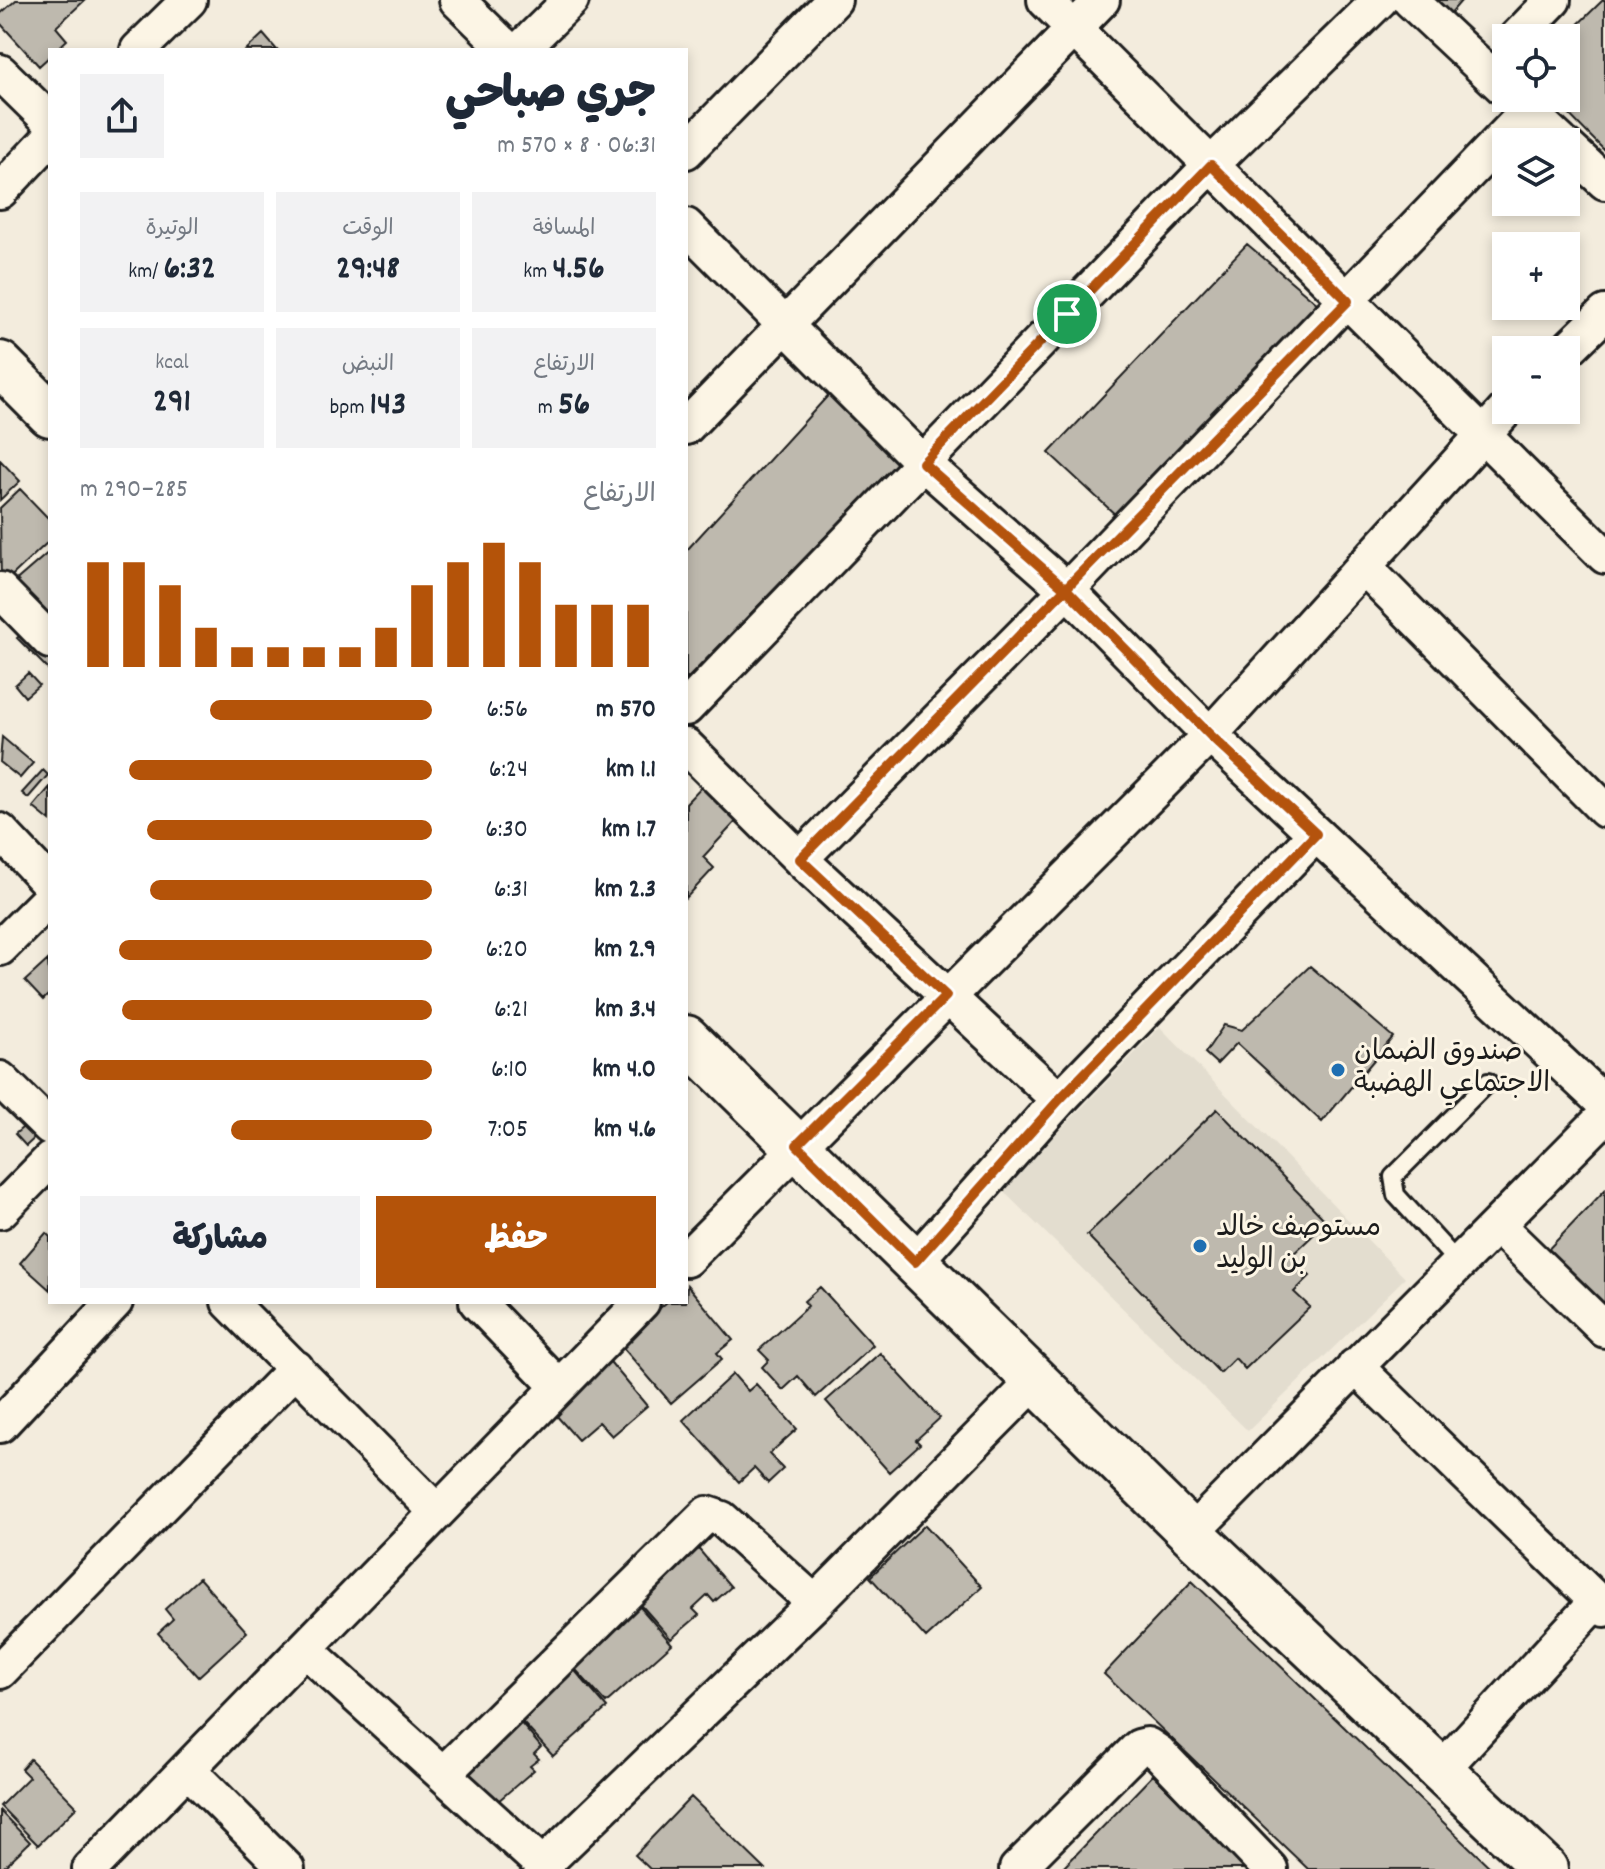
<!DOCTYPE html>
<html lang="ar">
<head>
<meta charset="utf-8">
<style>
  :root { --surface:#fff; --page:#f2f2f3; --text:#1f2937; --muted:#747a83; --accent:#b45309 }
  body { margin:0; font-family:Dekko,"Playpen Sans Arabic",sans-serif; background:var(--page); color:var(--text); direction:rtl; height:100vh; display:flex; flex-direction:column; font-size:30px; white-space:nowrap }
  * { box-sizing:border-box; margin:0 }
  p { font-size:26px; color:var(--muted) }
  .icon { flex:none; width:44px; height:44px; fill:none; stroke:currentColor; stroke-width:2; stroke-linecap:round; stroke-linejoin:round }
  .map { position:relative; flex:1; overflow:hidden; direction:ltr }
  .panel { position:absolute; left:48px; top:48px; width:640px; height:1256px; display:flex; flex-direction:column; background:var(--surface); border-radius:0px; box-shadow:0 4px 12px #0003; direction:rtl }
  .panel>* { flex:none }
  .tools { position:absolute; left:1492px; top:24px; display:grid; gap:16px }
  .tools a { display:grid; place-items:center; width:88px; height:88px; border-radius:0px; background:var(--surface); box-shadow:0 4px 12px #0003; font-size:40px }
  .pin { position:absolute; display:grid; place-items:center; width:68px; height:68px; color:#fff; margin:-34px; border:4px solid #fff; border-radius:50%; box-shadow:0 2px 8px #0007 }
  .round { display:grid; place-items:center; flex:none; width:84px; height:84px; border-radius:0px; background:var(--page) }
  .overview { display:flex; align-items:center; justify-content:space-between; height:136px; padding:0 32px }
  h1 { font-size:44px; font-weight:800; line-height:60px }
  .stats { display:grid; grid-template-columns:repeat(3,1fr); gap:12px; height:136px; padding:8px 32px }
  .stats div { display:grid; align-content:center; border-radius:0px; background:var(--page); text-align:center }
  .stats b { font-size:34px; font-weight:800 }
  .stats small { font-size:22px; font-weight:400 }
  .stats p { font-size:22px }
  .chart { height:224px; padding:16px 32px }
  .chart p { display:flex; justify-content:space-between }
  .chart svg { width:100%; height:144px; margin-top:8px; stroke:var(--accent); stroke-width:6 }
  .primary-button { display:flex; gap:16px; margin-top:auto; padding:16px 32px }
  .primary-button a { flex:1; height:92px; border-radius:0px; background:var(--accent); color:#fff; font-size:32px; font-weight:800; line-height:92px; text-align:center }
  .primary-button a+a { background:var(--page); color:var(--text) }
  ul { padding:0 32px; list-style:none; font-size:26px }
  li { display:grid; grid-template-columns:128px 96px 1fr; align-items:center; height:60px }
  li i { height:20px; border-radius:10px; background:var(--accent) }
  .map>svg:first-child { display:block }
</style>
</head>
<body>
<div class="map">
<svg width="1605" height="1869" viewBox="0 0 1605 1869">
  <rect width="100%" height="100%" fill="#f3ecdd"/>
  <filter id="ink" filterUnits="userSpaceOnUse"><feTurbulence type="fractalNoise" baseFrequency=".0125" numOctaves="2"/><feDisplacementMap in="SourceGraphic" scale="16" xChannelSelector="R" yChannelSelector="G"/><feConvolveMatrix kernelMatrix="1 2 1 2 8 2 1 2 1" color-interpolation-filters="sRGB"/></filter>
  <g filter="url(#ink)">
    <path fill="#e3ddcf" d="M1160 1027 1405 1278 1248 1431 1002 1190Z"/>
    <path fill="#beb9ae" stroke="#1c1c1c" stroke-width="2" d="M16 0H85L56 27 67 40 56 50H50V56L39 66 0 23V14Z
      M1435 0H1462L1449 15Z
      M1603 0H1605V151L1553 98H1566L1564 38Z
      M263 34 277 50H246Z
      M1247 244 1325 310 1119 518 1049 453Z
      M834 389 906 454 686 680V551Z
      M0 460 20 481 0 500Z
      M20 489 50 520V540L1 586 0 508Z
      M50 551V639L12 584Z
      M26 630 50 653V671L17 638Z
      M28 673 39 685 25 697 15 685Z
      M2 737 33 763 20 778 0 762Z
      M43 770 48 775 28 798 22 793Z
      M703 785 741 816 703 857 714 868 686 898V803Z
      M50 787V821L33 807Z
      M48 960 50 993 43 1000 25 981Z
      M1310 966 1393 1037 1322 1122 1237 1043 1217 1064 1205 1053 1224 1025 1242 1030Z
      M1217 1109 1327 1222 1291 1256 1310 1276 1294 1292 1310 1307 1245 1369 1235 1358 1220 1373 1087 1235Z
      M29 1122 39 1134 26 1146 15 1134Z
      M1605 1190V1323L1539 1259Z
      M46 1233 50 1237V1290L20 1263Z
      M687 1285 733 1340 717 1353 722 1359 671 1403 619 1343 667 1302H686Z
      M820 1287 873 1345 816 1397 798 1376 783 1390 762 1367 769 1360 759 1350 808 1306 804 1301Z
      M880 1353 940 1418 916 1440 920 1444 889 1472 826 1401Z
      M606 1357 647 1406 612 1436 599 1422 578 1440 548 1406Z
      M733 1374 748 1391 756 1384 797 1429 769 1454 783 1469 768 1483 754 1468 739 1482 683 1420Z
      M925 1525 982 1587 926 1638 870 1577Z
      M695 1545 731 1587 714 1602 708 1595 693 1609 699 1615 671 1639 635 1598Z
      M199 1578 247 1632 198 1677 158 1633 173 1619 165 1609Z
      M1192 1581 1492 1869H1308L1104 1674Z
      M634 1600 672 1644 606 1703 567 1660Z
      M570 1665 607 1708 553 1756 515 1714Z
      M514 1715 541 1747 534 1754 539 1759 530 1766 534 1770 490 1808 455 1766Z
      M30 1759 77 1807 38 1845 0 1806 29 1777 21 1769Z
      M1153 1775 1248 1869H1062Z
      M691 1797 765 1869H650L635 1855Z
      M0 1811 30 1842 2 1869H0Z"/>
    <g fill="none" stroke-linecap="round" stroke-linejoin="round">
      <g stroke="#1c1c1c" stroke-width="22">
        <path id="lane" d="M1459 1264 1396 1195 1393 1177 1488 1082"/>
      </g>
      <g stroke="#1c1c1c" stroke-width="40">
        <path id="street" d="M457 0 508 50
          M1045 0 1605 556
          M1410 0 1506 90
          M1516 38 1553 0
          M138 50 189 0
          M520 50 571 0
          M0 72 50 121
          M1514 98 1561 142
          M1566 146 1605 182
          M686 151 834 0
          M0 191 50 138
          M686 226 923 463 1067 590 1210 735 1605 1104
          M1566 351 1605 313
          M686 427 1102 0
          M1363 566 1605 810
          M0 590 50 641
          M686 708 1211 165 1380 0
          M686 746 800 859 1059 1100
          M0 831 50 884
          M800 859 1067 590 1528 111
          M0 948 50 898
          M0 1079 50 1128
          M0 1211 50 1160
          M1498 1226 1605 1330
          M686 1259 1210 735 1506 410
          M915 1262 1059 1100 1316 834
          M229 1302 437 1512
          M477 1302 557 1385
          M1355 1366 1605 1609
          M0 1425 115 1302
          M1191 1533 1605 1116
          M305 1649 547 1869
          M0 1671 296 1368
          M188 1770 287 1869
          M1441 1770 1597 1601
          M444 1773 707 1514 722 1519 815 1603
          M543 1865 815 1603 1037 1379
          M90 1869 642 1302
          M1017 1869 1139 1747 1147 1745 1159 1753 1270 1869"/>
      </g>
      <g stroke="#1c1c1c" stroke-width="50">
        <path id="primary" d="M0 364 50 414
          M686 1038 1191 1533 1545 1869"/>
      </g>
      <use href="#lane" stroke="#fcf5e5" stroke-width="16"/>
      <use href="#street" stroke="#fcf5e5" stroke-width="34"/>
      <use href="#primary" stroke="#fcf5e5" stroke-width="44"/>
    </g>
  </g>
  <g fill="none" stroke-linecap="round" stroke-linejoin="round" filter="url(#ink)">
    <g stroke="#fff" stroke-width="16">
      <path id="route" d="M1067 314 923 463 1067 590 1210 735 1316 834 1059 1100 915 1262 797 1145 946 996 800 859 1348 301 1211 165 1067 314"/>
    </g>
    <use href="#route" stroke="#b45309" stroke-width="10"/>
  </g>
  <g fill="#1f6fb2" stroke="#fcf5e5" stroke-width="3">
    <circle cx="1338" cy="1070" r="8"/>
    <circle cx="1200" cy="1246" r="8"/>
  </g>
  <g text-anchor="middle" dominant-baseline="central" stroke-width="6" stroke-linejoin="round" paint-order="stroke">
    <g font-size="28" fill="#1c1c1c" stroke="#fcf5e5" text-anchor="start">
      <text x="1354" y="1054">صندوق الضمان<tspan x="1354" dy="32">الاجتماعي الهضبة</tspan></text>
      <text x="1216" y="1230">مستوصف خالد<tspan x="1216" dy="32">بن الوليد</tspan></text>
    </g>
  </g>
</svg>
<div class="tools">
<a><svg class="icon" aria-label="locate" viewBox="0 0 24 24"><circle cx="12" cy="12" r="6"/><path d="M12 2v4M12 18v4M2 12h4M18 12h4"/></svg></a>
<a><svg class="icon" aria-label="layers" viewBox="0 0 24 24"><path d="M12 4l9 5-9 5-9-5zM3 14l9 5 9-5"/></svg></a>
<a>+</a>
<a>−</a>
</div>
<div class="pin" style="left:1067px;top:314px;background:#1e9e55"><svg class="icon" aria-label="arrive" viewBox="0 0 24 24"><path d="M6 21V4h12l-3 4 3 4H6"/></svg></div>
<section class="panel">
<div class="overview"><div><h1>جري صباحي</h1><p>06:31 · 8 × 570 m</p></div><a class="round"><svg class="icon" aria-label="share" viewBox="0 0 24 24"><path d="M12 15V3M7 8l5-5 5 5M5 13v7h14v-7"/></svg></a></div>
<div class="stats">
<div><p>المسافة</p><b>4.56<small> km</small></b></div>
<div><p>الوقت</p><b>29:48</b></div>
<div><p>الوتيرة</p><b>6:32<small> /km</small></b></div>
</div>
<div class="stats">
<div><p>الارتفاع</p><b>56<small> m</small></b></div>
<div><p>النبض</p><b>143<small> bpm</small></b></div>
<div><p>kcal</p><b>291</b></div>
</div>
<div class="chart"><p><span>الارتفاع</span>285–290 m</p>
<svg viewBox="0 0 160 44" preserveAspectRatio="none"><path d="M5 44V12M15 44V12M25 44V19M35 44V32M45 44V38M55 44V38M65 44V38M75 44V38M85 44V32M95 44V19M105 44V12M115 44V6M125 44V12M135 44V25M145 44V25M155 44V25"/></svg>
</div>
<ul>
<li><b>570 m</b>6:56<i style="width:63%"></i></li>
<li><b>1.1 km</b>6:24<i style="width:86%"></i></li>
<li><b>1.7 km</b>6:30<i style="width:81%"></i></li>
<li><b>2.3 km</b>6:31<i style="width:80%"></i></li>
<li><b>2.9 km</b>6:20<i style="width:89%"></i></li>
<li><b>3.4 km</b>6:21<i style="width:88%"></i></li>
<li><b>4.0 km</b>6:10<i style="width:100%"></i></li>
<li><b>4.6 km</b>7:05<i style="width:57%"></i></li>
</ul>
<div class="primary-button"><a>حفظ</a><a>مشاركة</a></div>
</section>
</div>
</body>
</html>
